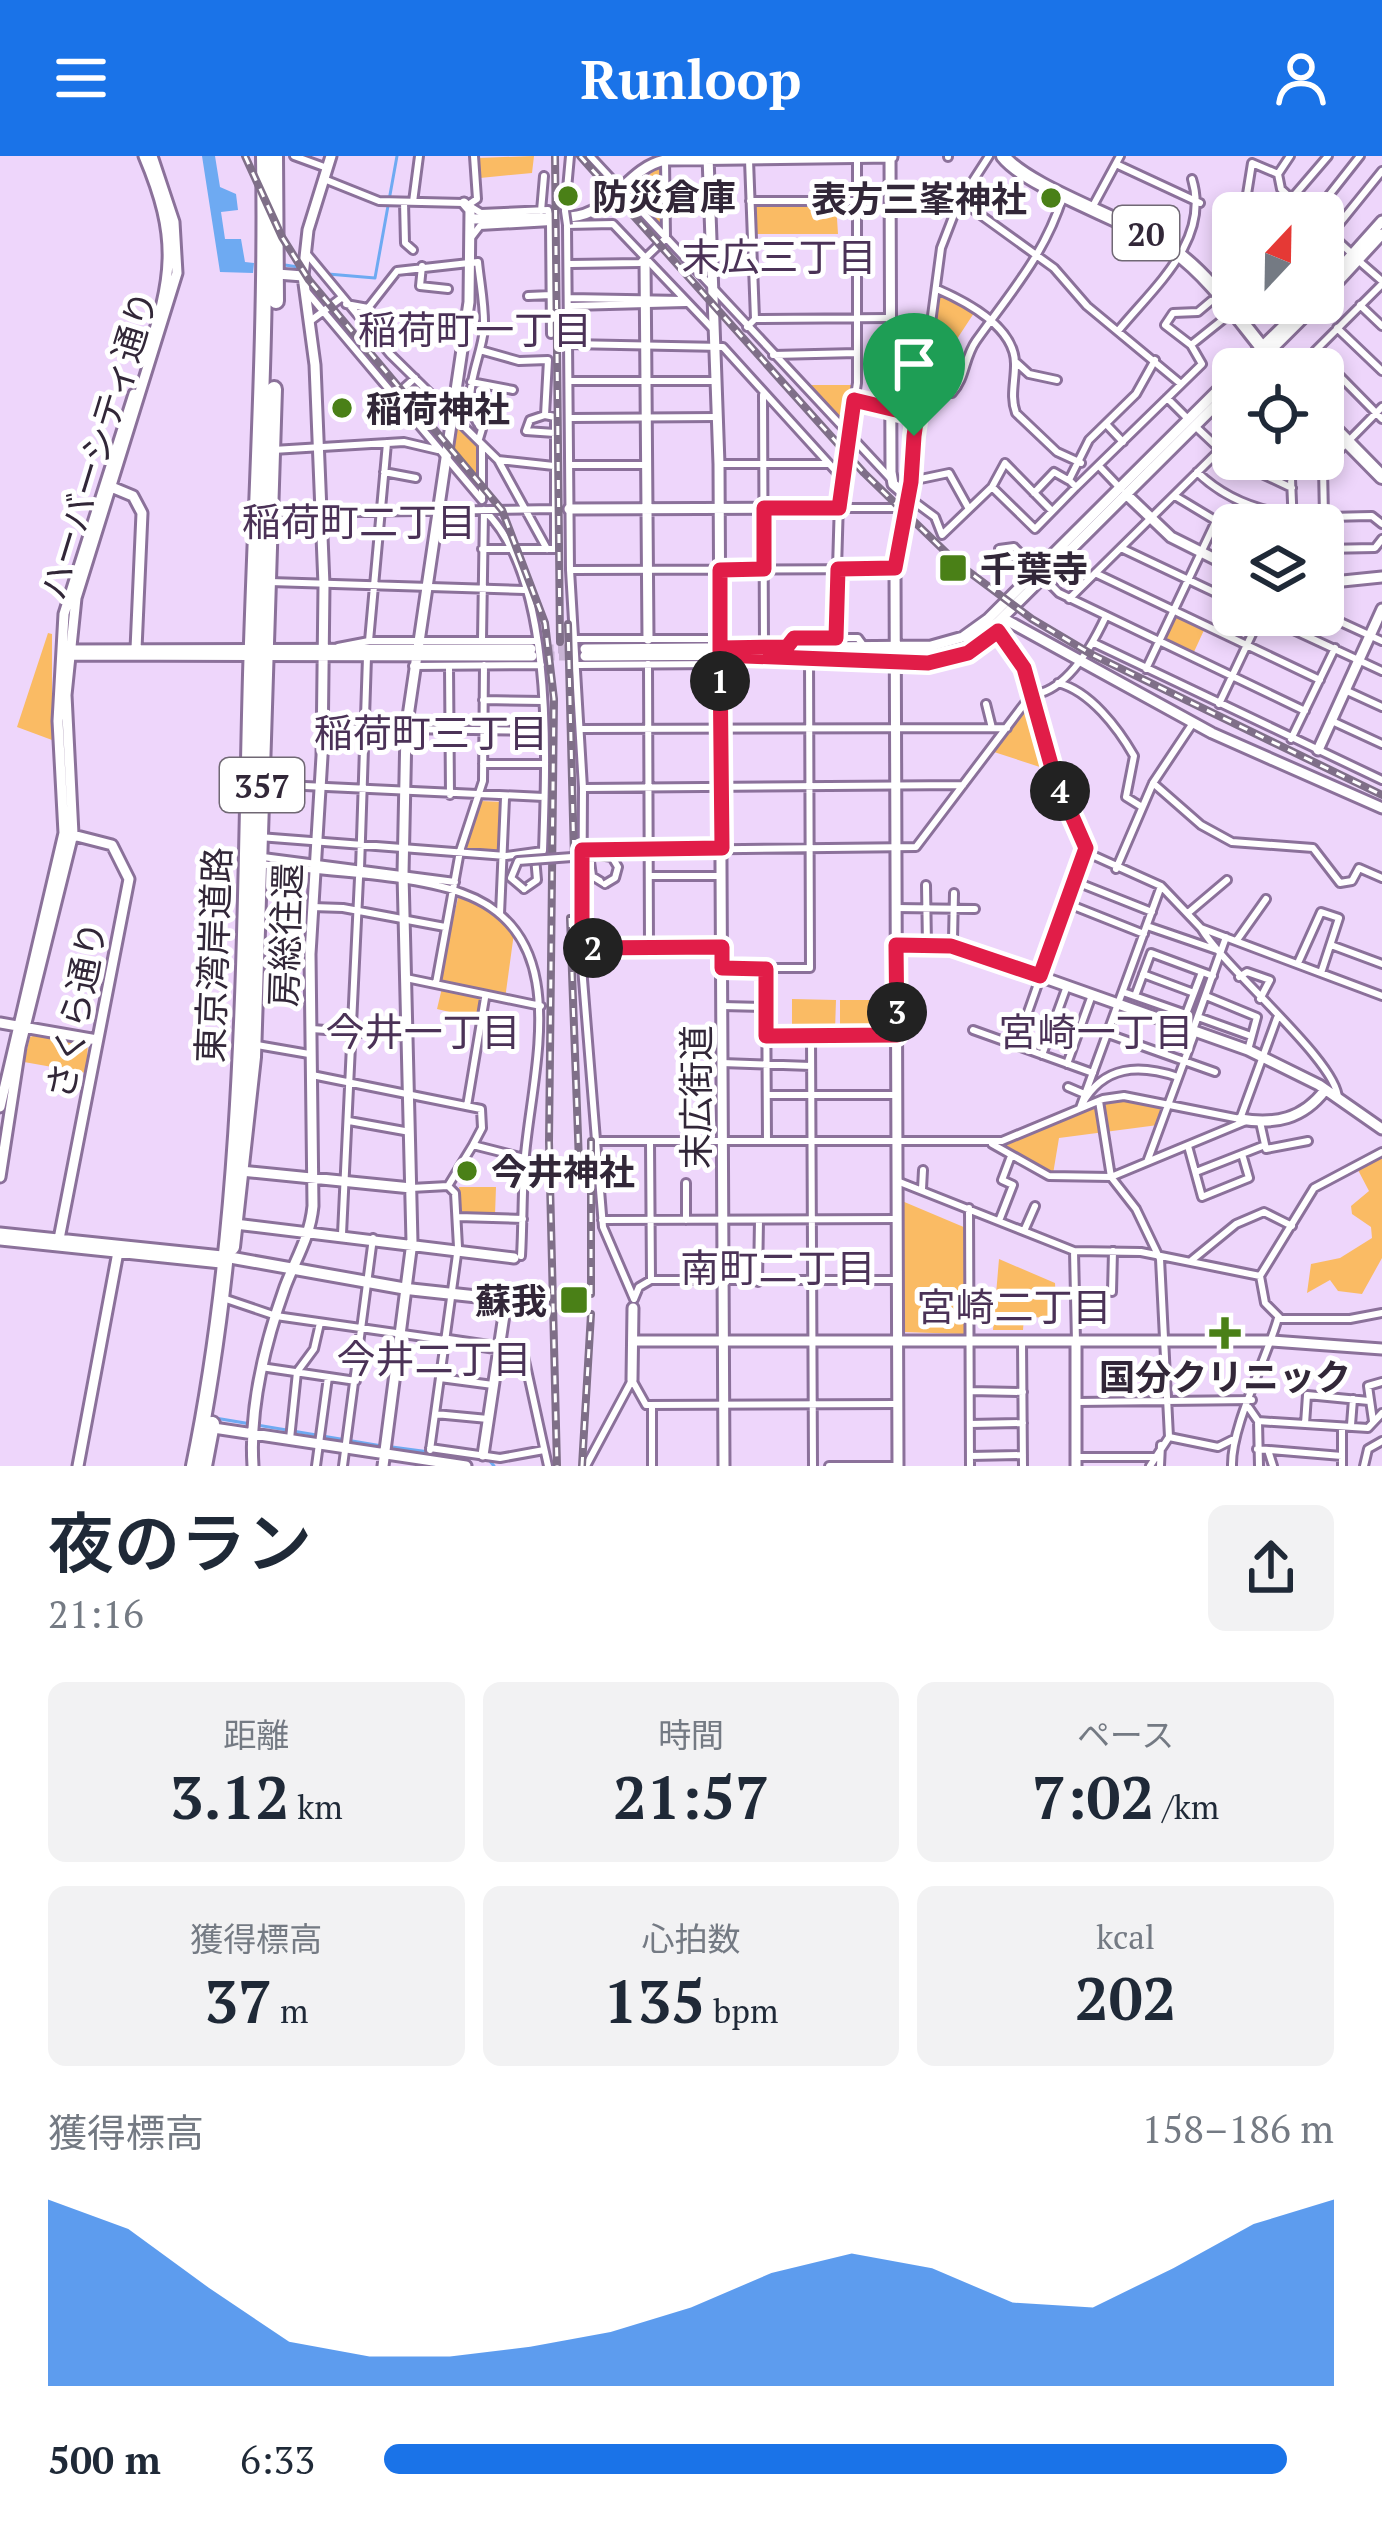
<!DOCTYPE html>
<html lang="ja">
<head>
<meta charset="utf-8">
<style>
  :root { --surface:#fff; --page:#f2f2f3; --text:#1f2937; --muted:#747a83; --accent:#1a73e8 }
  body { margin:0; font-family:"PT Serif","Noto Sans JP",serif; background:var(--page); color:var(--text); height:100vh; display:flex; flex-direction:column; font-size:45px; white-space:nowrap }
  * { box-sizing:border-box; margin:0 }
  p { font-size:39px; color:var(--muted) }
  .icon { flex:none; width:66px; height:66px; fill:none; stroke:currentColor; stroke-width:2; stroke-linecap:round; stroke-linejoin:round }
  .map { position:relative; height:1310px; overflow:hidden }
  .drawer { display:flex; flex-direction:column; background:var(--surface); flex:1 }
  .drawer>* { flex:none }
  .needle { width:78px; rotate:22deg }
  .buttons { position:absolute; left:1212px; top:36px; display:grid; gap:24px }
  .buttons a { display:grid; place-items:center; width:132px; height:132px; border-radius:18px; background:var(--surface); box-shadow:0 6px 18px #0003; font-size:60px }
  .pin { position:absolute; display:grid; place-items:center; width:102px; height:102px; color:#fff; margin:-123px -51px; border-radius:50% 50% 50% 0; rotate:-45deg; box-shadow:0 0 12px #0007 }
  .pin .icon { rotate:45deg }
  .km { position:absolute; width:60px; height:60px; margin:-30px; border-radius:50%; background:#222; color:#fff; font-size:33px; line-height:60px; text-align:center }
  .round { display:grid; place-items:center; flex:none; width:126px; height:126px; border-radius:18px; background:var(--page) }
  .headline { display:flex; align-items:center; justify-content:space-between; height:204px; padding:0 48px }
  h1 { font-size:66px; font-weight:600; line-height:90px }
  .figures { display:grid; grid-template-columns:repeat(3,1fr); gap:18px; height:204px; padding:12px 48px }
  .figures div { display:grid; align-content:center; border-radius:18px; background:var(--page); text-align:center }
  .figures b { font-size:60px; font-weight:600 }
  .figures small { font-size:33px; font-weight:400 }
  .figures p { font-size:33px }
  .chart { height:336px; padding:24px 48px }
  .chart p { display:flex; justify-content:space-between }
  .chart svg { width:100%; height:216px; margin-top:12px; fill:var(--accent); opacity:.7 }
  ul { padding:0 48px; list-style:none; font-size:39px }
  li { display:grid; grid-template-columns:192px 144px 1fr; align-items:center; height:90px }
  li i { height:30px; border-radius:15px; background:var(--accent) }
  header { display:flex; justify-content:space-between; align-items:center; height:156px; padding:0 48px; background:var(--accent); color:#fff; font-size:54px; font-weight:600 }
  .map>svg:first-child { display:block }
</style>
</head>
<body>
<header><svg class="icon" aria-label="menu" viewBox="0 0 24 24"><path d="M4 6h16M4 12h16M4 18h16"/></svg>Runloop<svg class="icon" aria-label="person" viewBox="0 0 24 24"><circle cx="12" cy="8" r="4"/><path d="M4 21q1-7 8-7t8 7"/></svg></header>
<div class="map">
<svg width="1382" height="1310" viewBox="0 0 1382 1310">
  <rect width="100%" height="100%" fill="#eed6fb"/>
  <path fill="#fabb64" d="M534 0 532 17 480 22 477 2Z
    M660 9 663 12 661 73 629 38Z
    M756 47H836L838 78H755Z
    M939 136 974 157 955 186 947 185V173L936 166Z
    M808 229H853L847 273 806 232Z
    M457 268 481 289 480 334 450 303Z
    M1181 461 1205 472 1193 498 1164 485 1172 463Z
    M48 477 52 478V584L17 571Z
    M1027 552 1049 614 994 596Z
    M481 645 503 646V696L465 692Z
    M459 738 490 752 514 777 505 843 438 826Z
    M442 832 480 841 479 863 437 853Z
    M792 843 836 844 835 875H792Z
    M840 844H883V875H840Z
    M36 879 88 888 86 917 24 906 30 881Z
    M1120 944 1161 948 1158 969 1059 982 1053 1018 1031 1011 1000 991 1095 948Z
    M1382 999V1102L1362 1138 1338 1135 1330 1124 1307 1137 1311 1108 1340 1102 1372 1082 1371 1071 1352 1058 1351 1050 1369 1035 1358 1014Z
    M459 1031H496L495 1059H462Z
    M902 1045 966 1072 964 1178 903 1176Z
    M999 1103 1055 1127 1057 1162 1024 1161 1023 1174H993Z"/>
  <path fill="#6eaaf2" d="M202 0H215L220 31 236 38 238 54 221 56 225 83H241L245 106 254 107 253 117 220 116Z"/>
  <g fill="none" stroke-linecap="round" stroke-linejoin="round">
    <path stroke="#6eaaf2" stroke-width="3" d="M285 109 298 111
      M328 118 375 122 397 0
      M209 1261 382 1290
      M392 1291 489 1304 494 1310"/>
    <path stroke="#c8b3d4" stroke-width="9" stroke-dasharray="9 4.5" stroke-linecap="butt" d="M531 493H585
      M532 500H585"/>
    <g stroke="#8b719a" stroke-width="12">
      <path id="minor" d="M294 0 327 12
        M590 0 891 323
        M1290 0 1278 18 1281 33 1307 57
        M948 1V0
        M1116 8 1200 47
        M324 23 379 45 464 47
        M1292 42 1328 0
        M960 44 1054 112 1087 150 1181 228
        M750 45H857
        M404 46 405 87 413 94
        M413 46 419 0
        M1093 50 1120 0
        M541 55 544 20
        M565 55 570 0
        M1244 57 1252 7 1278 18
        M1315 57 1360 0
        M550 68 551 178
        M1323 71 1351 97
        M1331 78 1382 15
        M470 83 480 70 551 66 548 54 481 57 468 49 477 43 474 0
        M307 98 390 198 498 304 547 393
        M1359 105 1382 125
        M570 108 640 107 666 82 665 4
        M422 110 420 130 448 133
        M1382 128 1315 195 1382 263
        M937 133C967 146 1016 172 1015 209 1015 226 1010 241 1016 257L1057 296 1081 307
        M307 136 482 344
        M1218 136 1227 123 1224 101 1233 92
        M528 140 551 139
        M569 142 683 144
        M346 148 368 152
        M1360 149 1382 170
        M571 150 686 147
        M755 163 889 162
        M309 166 341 142
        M363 168 368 152 397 115 478 106C480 127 485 151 484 173 481 206 456 244 482 273L479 283
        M747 171 755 163 749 4
        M1337 172 1382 215
        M1118 175C1154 131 1211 84 1192 23
        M569 188 723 191 842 322
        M1191 189 1231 157
        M480 194 519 205 548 204 545 259 555 261V393H482
        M773 199 857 197
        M1017 207 1029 218 1057 224
        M570 225H716
        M471 226 513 234
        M925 234 952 237C966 222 964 202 976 185 1011 136 1045 98 1063 40
        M396 239 415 222
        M763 239 764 490
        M1167 242 1188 263
        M854 244 890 252
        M891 255 917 259
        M545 259 530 264 526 275 555 277
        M571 262 717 261
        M1106 268 1123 286
        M1195 270 1230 303 1292 332
        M273 294 404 286 438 294
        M913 303 941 92 958 48 989 0
        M1271 303 1291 323 1293 369
        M498 304 554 310
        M719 308H829
        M571 309H645
        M1099 310 1119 331
        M384 316 416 322
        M1197 316C1247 364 1308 362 1372 360L1382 368
        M911 325 949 317 969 353
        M992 331 1035 373 1076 331 1069 324 1089 284 1136 238 1155 204
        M1076 331 1202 208 1191 189 1165 169 1173 157 1198 156 1211 145
        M1034 337 1054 316 1068 324
        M1175 340 1233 375
        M908 341 935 361 942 379 992 331 1005 307 1052 355
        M482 342V289
        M839 352H905
        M271 357 555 353
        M1324 361 1323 311 1382 251
        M1121 392 1233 445
        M1323 393 1375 392 1382 383
        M837 413 839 345 857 227V0
        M570 414 895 413
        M1034 416 1023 408 1003 411 999 393 1014 391 1059 437 1305 555
        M1095 417 1320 524
        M270 426 524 434
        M1069 443 1233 281
        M1323 458 1382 485
        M1261 459 1382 515
        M998 475C1052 538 1040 632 1090 698L1161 730 1201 772 1382 840
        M482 483 484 355
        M574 483H720
        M369 485 387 287
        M1094 487 1382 624
        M338 491 369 485H537
        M787 491 794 482H858L863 489
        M828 500 835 507C901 508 957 515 1008 465
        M648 508 649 791
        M578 509 720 508
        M413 510 541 509
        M449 510 450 639
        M1146 513 1215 367
        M1058 527C1090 535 1118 572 1134 600L1126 641 1142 651
        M1347 535 1382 551
        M483 544 543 545
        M986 548 992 572
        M1219 548 1261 459
        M1332 565 1382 588
        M321 572 543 575
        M580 573 1007 572
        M1291 583 1335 492
        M483 608H544
        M1153 627 1201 669 1232 686 1313 692 1340 727 1352 725 1359 712 1382 722
        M262 628 544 641
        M583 632 963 629
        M259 681 506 700 543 695C546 604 555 421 484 354
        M582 695 916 691 1031 539C1066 536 1092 490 1106 460
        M589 698 592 720 605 728
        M263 701 455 726
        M260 708C319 716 409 718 462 737 575 777 533 910 525 999 522 1032 523 1067 521 1100
        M360 713 367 501
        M1116 713 1153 627 1193 567
        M649 720H722
        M1074 725 1152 756
        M926 729 927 789
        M524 733 537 724 535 701
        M1066 747 1144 778
        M312 751 343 752 445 771
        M896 752 975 753
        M1188 757 1227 724
        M500 758 505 642
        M1147 770 1217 794
        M1201 772C1226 814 1339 907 1338 943
        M953 783 954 737
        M1237 784 1266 743
        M1331 789 1382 808
        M582 792 722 791
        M1298 807 1321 756 1339 762 1321 817
        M722 812H810L809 500
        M766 814 767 985
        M1143 818 1194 837
        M1239 821 1247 816 1270 824 1260 843
        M406 822 541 850
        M436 827 460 695 483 625 484 509
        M1123 836 1186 858 1202 816
        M1135 840 1151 797 1213 820
        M1206 840 1257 861 1248 894
        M722 850 766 851
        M1198 861 1251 880
        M312 873 407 880
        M973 874 1093 917
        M1193 874 1226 781
        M1108 878 1215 916
        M766 880 895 879
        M811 880 813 1310
        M257 889 309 898
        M1016 890 1086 692
        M1042 899 1067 830
        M722 907 811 910
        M1067 908 1092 839
        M312 919 481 953 482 972 473 989 524 1002
        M1068 931 1082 937
        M767 939H895
        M1099 945 1111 1021 1136 1053 1160 1103 1169 1281 1150 1310
        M1082 948C1104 909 1139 908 1178 921
        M467 950 485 842
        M1080 952 1161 730
        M349 965 410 976
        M1260 966 1266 993 1308 985
        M600 985H1002L1103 943 1124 940 1240 963 1277 862
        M650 986 651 1124
        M992 988 1049 1020 1111 1021 1246 965
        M1188 990 1202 1041 1249 1022 1242 998
        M1382 996 1314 1032 1260 1120 1265 1147 1281 1163H1350L1382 1157
        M1147 1006 1195 876
        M1196 1016 1265 989
        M897 1025 1074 1095 1141 1096 1260 1120
        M448 1030 473 989
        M411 1032 448 1030
        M922 1033 923 1014
        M969 1052 970 1310
        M458 1061 523 1063
        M602 1064 898 1063
        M686 1064V1027
        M999 1065 1013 1029 1002 1024 1011 1000
        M1024 1075 1035 1050
        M342 1078 359 722
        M1074 1095 1076 1186
        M1192 1104 1236 1068 1264 1056 1292 1070
        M758 1126 759 1064
        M1112 1136 1113 1095
        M226 1143 276 1160 445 1184
        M634 1143 603 1071 582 811 583 632 570 414 567 69 613 68 714 174
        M634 1143 639 1131 651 1124H898
        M1022 1186 1023 1310
        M499 1192 522 1191 548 1310
        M261 1211 356 1225
        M440 1222 493 1229
        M632 1224 646 1249 898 1248
        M970 1235 1023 1236
        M1077 1246 1252 1244
        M1249 1252 1258 1265 1259 1310
        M435 1258 488 1263
        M1258 1265 1368 1272 1382 1257
        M1373 1265 1368 1230 1382 1226
        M970 1268 1023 1267
        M1305 1268 1307 1239 1369 1245
        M1351 1269 1353 1243
        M1342 1271V1310
        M1169 1281 1218 1291 1232 1284
        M290 1283 297 1216 314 1193 320 1167
        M430 1292 500 1302 544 1294
        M1257 1293 1342 1300
        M430 1294 458 1091 455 1037 448 1030
        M1268 1294 1273 1310
        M970 1300 1023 1299
        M1076 1301H1154
        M316 1310 328 1221
        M343 1310 373 1082
        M586 1310 632 1224
        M652 1310V1249
        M829 1310H898
        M1160 1310 1161 1289
        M1232 1310C1231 1270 1266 1205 1278 1162
        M1364 1310 1368 1293 1382 1285"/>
    </g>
    <g stroke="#8b719a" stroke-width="15">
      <path id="tertiary" d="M144 0C179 83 173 121 145 205
        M708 0 719 308 724 1310
        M890 0 891 316 893 328 908 341
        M570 61C613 58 626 12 665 4L892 1
        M470 63 547 62
        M645 103 648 483
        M277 118 303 120
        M1323 131 1382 65
        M1323 142 1382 78
        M1239 213 1307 147
        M1252 213 1318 147
        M109 330 133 340 142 357 136 493
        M1126 338 1171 381 1233 412
        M569 353 839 352
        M1323 427 1382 421
        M1008 465 1212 577 1382 652
        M836 482 837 413
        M585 493 931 490 963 481 988 463 1233 219
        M65 494 531 493
        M64 499 532 500
        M585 500 937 498 966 490 991 473 1233 232
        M1318 594 1382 453
        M896 789 957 791 1248 894 1319 929 1382 973
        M0 867 97 884
        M0 951 64 677 58 565 64 458 134 238
        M1240 963C1275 969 1303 963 1325 934
        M241 1015 411 1032
        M0 1021 20 891 73 678 66 539 76 442 177 117 174 66 152 0
        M235 1068 514 1102
        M0 1077 222 1100
        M59 1083 129 723 112 689 69 678
        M0 1084 221 1107
        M445 1184 499 1192
        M633 1185H1272L1382 1193
        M1076 1186V1310
        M632 1224 633 1152
        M207 1271 466 1310
        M483 1299 504 1159 500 1143
        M78 1310 118 1096
        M253 1310C249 1250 265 1187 285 1131 296 1102 310 1081 313 1050L310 798 322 600 324 429 315 209 303 120 308 74 331 0
        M383 1310 412 1086 403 718 406 574 469 146 470 54 464 47
        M898 1310 895 413 913 303"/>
    </g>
    <g stroke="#8b719a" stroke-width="16">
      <path id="secondary" d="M222 1100 407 1133 500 1143"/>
    </g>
    <g stroke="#8b719a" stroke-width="18">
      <path id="primary" d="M1003 0C1029 33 1132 65 1174 95 1215 124 1246 175 1280 213
        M1323 261 1382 321"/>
    </g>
    <g stroke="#8b719a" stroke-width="20">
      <path id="trunk" d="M275 0 276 145
        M232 1091 253 901 274 233
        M194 1310C247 1053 244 781 251 519 256 346 267 174 264 0
        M204 1310 212 1268"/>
    </g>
    <use href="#minor" stroke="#fff" stroke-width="6"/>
    <use href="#tertiary" stroke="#fff" stroke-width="9"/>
    <use href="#secondary" stroke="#fff" stroke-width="10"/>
    <use href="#primary" stroke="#fff" stroke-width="12"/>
    <use href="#trunk" stroke="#fff" stroke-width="14"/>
    <g stroke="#7f6f88" stroke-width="8">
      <path id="rail" d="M245 0 282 81 309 124 502 354 545 467 554 543 549 986 557 1310
        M555 0 560 486
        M580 0 864 317 957 407 1032 463 1091 498 1382 639
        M568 468 576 780
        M570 762 579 1007
        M591 985V1138
        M582 1310 591 1158"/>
    </g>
    <use href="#rail" stroke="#fff" stroke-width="3" stroke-dasharray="9" stroke-linecap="butt"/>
    <g stroke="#8b719a" stroke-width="12" stroke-linecap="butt">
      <path id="minor-bridge" d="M565 55 567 69
        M524 733 511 722 518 705 599 699 612 701 618 711 615 722 605 728"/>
    </g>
    <use href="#minor-bridge" stroke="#fff" stroke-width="6"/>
  </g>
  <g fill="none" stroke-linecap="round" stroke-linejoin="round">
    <g stroke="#fff" stroke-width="24">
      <path id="route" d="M914 280 911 326 895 412 838 413 836 482H794L787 491 720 492V499L722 692 582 694V792L722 791V812L766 813V880L897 879 896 789 951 790 1040 820 1086 692 1054 619 1024 512 998 475 968 497 928 507 720 499V414L764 413V352H839L854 244 917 259 914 280"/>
    </g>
    <use href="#route" stroke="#e11d48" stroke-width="15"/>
  </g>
  <g fill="#4a8017" stroke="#fff" stroke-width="4.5">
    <circle cx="568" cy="40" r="12"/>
    <circle cx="1051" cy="42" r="12"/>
    <circle cx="342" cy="252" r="12"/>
    <rect x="938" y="397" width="30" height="30" rx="6"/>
    <circle cx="467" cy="1015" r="12"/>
    <rect x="559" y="1129" width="30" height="30" rx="6"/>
    <path d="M1219 1159h12v12h12v12h-12v12h-12v-12h-12v-12h12z"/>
  </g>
  <g text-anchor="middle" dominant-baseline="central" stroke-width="10" stroke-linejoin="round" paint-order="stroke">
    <g fill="#fff" stroke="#706874" stroke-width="3">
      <rect x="1113" y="50" width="66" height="54" rx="9"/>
      <rect x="220" y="602" width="84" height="54" rx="9"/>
    </g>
    <g font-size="33" font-weight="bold" fill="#322738">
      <text x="1146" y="77">20</text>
      <text x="262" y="629">357</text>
    </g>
    <g font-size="36" font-weight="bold" fill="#322738" stroke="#fff" text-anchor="start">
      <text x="592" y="40">防災倉庫</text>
      <text x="1027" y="42" text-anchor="end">表方三峯神社</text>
      <text x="366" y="252">稲荷神社</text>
      <text x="980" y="412">千葉寺</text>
      <text x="491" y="1015">今井神社</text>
      <text x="547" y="1144" text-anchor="end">蘇我</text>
      <text x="1225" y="1220" text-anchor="middle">国分クリニック</text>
    </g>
    <g font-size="36" fill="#322738" stroke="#fff">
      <text transform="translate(98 289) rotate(-73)">ハーバーシティ通り</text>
      <text transform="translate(285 779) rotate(-88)">房総往還</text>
      <text transform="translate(213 799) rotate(-88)">東京湾岸道路</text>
      <text transform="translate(76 854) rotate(-79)">さくら通り</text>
      <text transform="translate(695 941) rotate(-90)">末広街道</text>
    </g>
    <g font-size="39" fill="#4b3257" stroke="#fff">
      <text x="779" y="100">末広三丁目</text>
      <text x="475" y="173">稲荷町一丁目</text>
      <text x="359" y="365">稲荷町二丁目</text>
      <text x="431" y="576">稲荷町三丁目</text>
      <text x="423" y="875">今井一丁目</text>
      <text x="1096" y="875">宮崎一丁目</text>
      <text x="778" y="1111">南町二丁目</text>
      <text x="1014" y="1150">宮崎二丁目</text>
      <text x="434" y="1202">今井二丁目</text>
    </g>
  </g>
</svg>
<div class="buttons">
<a><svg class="needle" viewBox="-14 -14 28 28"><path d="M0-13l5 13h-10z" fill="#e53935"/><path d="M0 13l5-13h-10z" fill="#747a83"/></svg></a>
<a><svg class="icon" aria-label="locate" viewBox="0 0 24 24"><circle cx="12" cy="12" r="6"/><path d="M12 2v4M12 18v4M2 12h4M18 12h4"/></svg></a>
<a><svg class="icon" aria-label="layers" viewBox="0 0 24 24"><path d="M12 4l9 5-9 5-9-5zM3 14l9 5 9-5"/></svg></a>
</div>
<div class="pin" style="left:914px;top:280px;background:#1e9e55"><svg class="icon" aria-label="arrive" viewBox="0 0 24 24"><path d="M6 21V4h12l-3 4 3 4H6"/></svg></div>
<b class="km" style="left:720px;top:525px">1</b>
<b class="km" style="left:593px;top:792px">2</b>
<b class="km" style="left:897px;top:856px">3</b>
<b class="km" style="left:1060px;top:635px">4</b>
</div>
<section class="drawer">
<div class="headline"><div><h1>夜のラン</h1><p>21:16</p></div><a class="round"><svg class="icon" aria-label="share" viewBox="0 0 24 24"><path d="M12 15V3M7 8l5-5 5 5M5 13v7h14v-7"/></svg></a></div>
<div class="figures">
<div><p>距離</p><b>3.12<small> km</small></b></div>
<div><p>時間</p><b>21:57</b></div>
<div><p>ペース</p><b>7:02<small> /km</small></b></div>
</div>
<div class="figures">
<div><p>獲得標高</p><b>37<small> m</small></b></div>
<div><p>心拍数</p><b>135<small> bpm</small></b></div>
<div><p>kcal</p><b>202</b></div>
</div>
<div class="chart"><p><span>獲得標高</span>158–186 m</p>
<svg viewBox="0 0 160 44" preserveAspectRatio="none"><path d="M0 44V6L10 12L20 24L30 35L40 38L50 38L60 36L70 33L80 28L90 21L100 17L110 20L120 27L130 28L140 20L150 11L160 6V44z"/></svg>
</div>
<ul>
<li><b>500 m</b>6:33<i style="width:95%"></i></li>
</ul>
</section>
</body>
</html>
